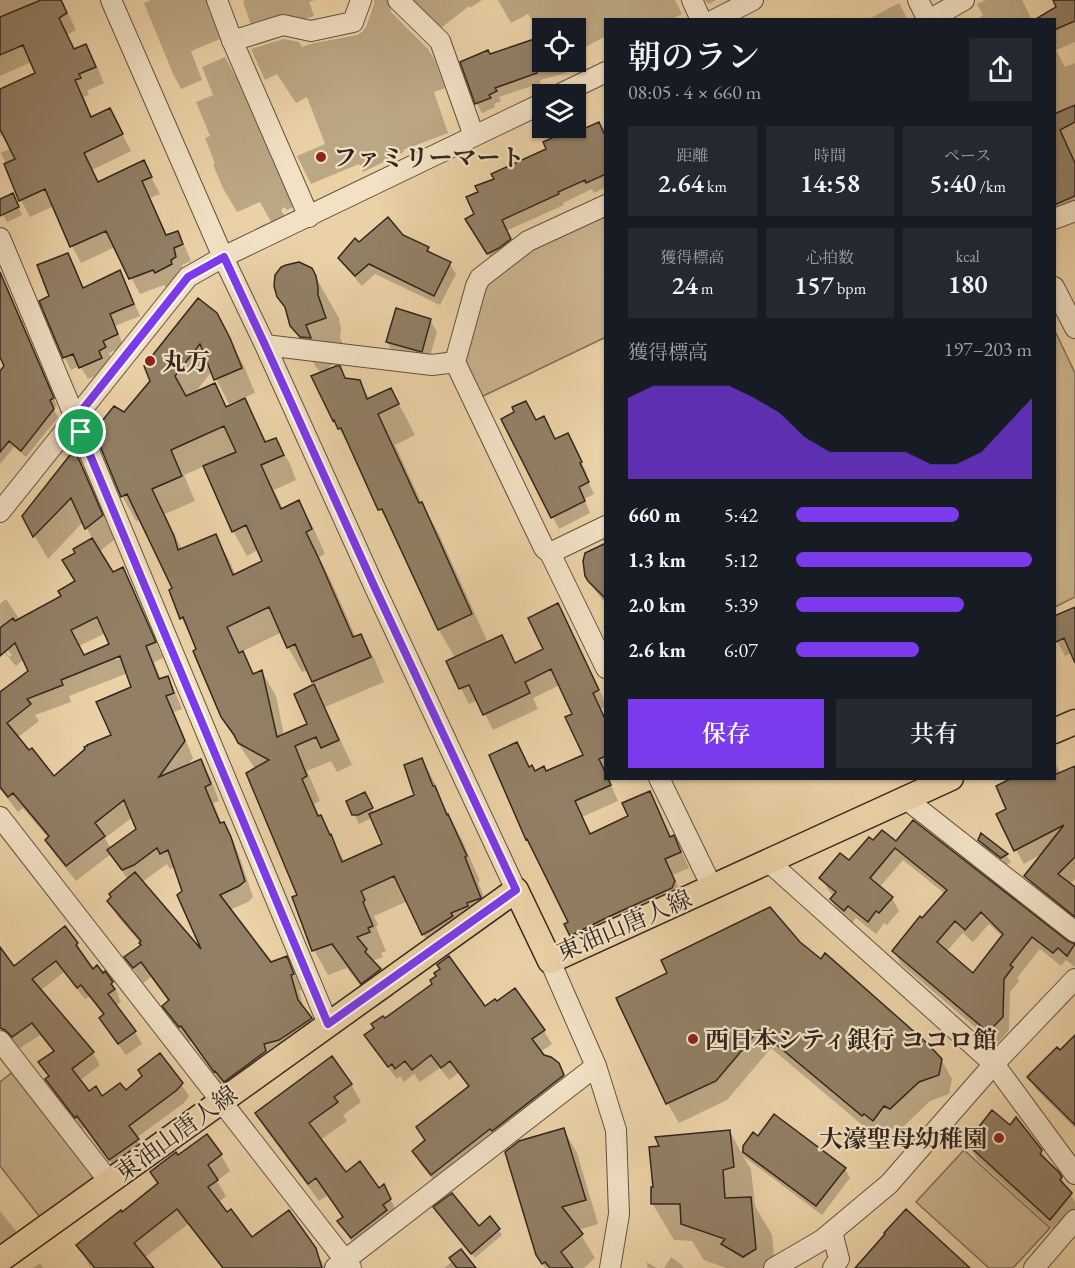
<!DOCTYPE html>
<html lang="ja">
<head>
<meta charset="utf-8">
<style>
  :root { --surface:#171b24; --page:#242831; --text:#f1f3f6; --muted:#9ea1a6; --accent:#7c3aed }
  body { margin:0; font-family:"EB Garamond","Noto Serif JP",serif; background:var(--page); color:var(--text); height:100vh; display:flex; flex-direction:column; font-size:22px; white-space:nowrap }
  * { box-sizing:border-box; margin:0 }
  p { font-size:20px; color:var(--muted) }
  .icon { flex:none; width:33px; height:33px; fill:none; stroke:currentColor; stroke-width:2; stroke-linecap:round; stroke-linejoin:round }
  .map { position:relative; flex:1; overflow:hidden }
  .panel { position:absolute; left:604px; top:18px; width:452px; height:762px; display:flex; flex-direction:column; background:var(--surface); border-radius:0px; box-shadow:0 2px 4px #0004 }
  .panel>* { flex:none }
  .buttons { position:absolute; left:532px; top:18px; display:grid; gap:12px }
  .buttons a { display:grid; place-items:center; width:54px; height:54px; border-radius:0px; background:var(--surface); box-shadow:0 2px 4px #0004; font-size:30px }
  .pin { position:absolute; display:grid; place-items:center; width:51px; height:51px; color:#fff; margin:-26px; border:3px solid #fff; border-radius:50%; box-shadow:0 2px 6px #0007 }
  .round { display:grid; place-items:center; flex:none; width:63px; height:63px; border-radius:0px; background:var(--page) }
  .overview { display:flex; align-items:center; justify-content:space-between; height:102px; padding:0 24px }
  h1 { font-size:33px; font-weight:600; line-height:45px }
  .figures { display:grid; grid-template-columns:repeat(3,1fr); gap:9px; height:102px; padding:6px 24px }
  .figures div { display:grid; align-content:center; border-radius:0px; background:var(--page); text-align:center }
  .figures b { font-size:26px; font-weight:600 }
  .figures small { font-size:16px; font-weight:400 }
  .figures p { font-size:16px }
  .chart { height:168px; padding:12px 24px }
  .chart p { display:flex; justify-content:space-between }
  .chart svg { width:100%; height:108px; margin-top:6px; fill:var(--accent); opacity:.7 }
  .action { display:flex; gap:12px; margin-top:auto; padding:12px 24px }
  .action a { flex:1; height:69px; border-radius:0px; background:var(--accent); color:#fff; font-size:24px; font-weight:600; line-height:69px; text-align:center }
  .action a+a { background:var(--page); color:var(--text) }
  ul { padding:0 24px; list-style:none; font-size:20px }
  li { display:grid; grid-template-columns:96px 72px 1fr; align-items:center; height:45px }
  li i { height:15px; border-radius:8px; background:var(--accent) }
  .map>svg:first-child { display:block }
</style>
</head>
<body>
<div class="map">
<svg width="1075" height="1268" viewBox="0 0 1075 1268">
  <rect width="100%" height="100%" fill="#ebd1a6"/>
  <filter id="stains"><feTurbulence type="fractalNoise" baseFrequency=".00333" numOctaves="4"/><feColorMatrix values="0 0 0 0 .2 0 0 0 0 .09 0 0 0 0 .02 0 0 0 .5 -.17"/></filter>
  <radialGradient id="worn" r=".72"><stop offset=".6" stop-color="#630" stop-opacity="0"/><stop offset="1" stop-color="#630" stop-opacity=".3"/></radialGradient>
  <path fill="#cbb48f" stroke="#7e6e56" stroke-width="1.5" d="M606 210V337L479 398 461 362 483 282 519 253Z
    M1055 331 1075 373V597L1055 607Z
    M19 1067 103 1174 43 1221 0 1166V1082Z
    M964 1150 1050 1228 1013 1268H989L916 1202Z"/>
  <path fill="#0003" fill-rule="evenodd" d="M0 0H62L76 30 67 35 75 51 86 46 95 62 104 83 87 91 89 95 84 97 92 118 110 110 131 151 92 170 99 184 143 162 160 194 150 198 167 236 177 233 186 249 191 261 182 265 185 274 181 281 166 288 164 285 140 294 115 247 81 263 72 246 54 206 30 217 21 200 10 172 1 153 11 148 4 134 0 136V90L37 74 31 62 0 76Z
    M151 0H209L214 13V21L220 39 191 51 202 80 181 89 173 74 144 3Z
    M246 0H315L309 2 314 16 293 23 256 32 250 23 243 1Z
    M374 0H396L391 7V12L428 49 434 59 445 88 434 92 448 133 403 150 404 152 383 161 384 162 363 172 359 164 311 184 297 156 325 144 307 97 296 103 277 74 265 80 251 49 284 39 299 42 302 47 310 44 357 35 362 32 366 27 374 4Z
    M412 0H482L470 8 469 6 441 28Z
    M498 0H675L682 14 671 20H606V36L576 52V28H543V62H563L566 73 540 80 541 83 499 97 501 101 494 104 495 107 482 113 477 104 462 63 489 56 543 37 528 14 511 23Z
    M704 0H716L709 4Z
    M986 0H1022L1032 20H977L983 15 977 4Z
    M1058 0H1075V42L1056 50 1065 67 1075 63V217L1054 209V20L1058 8Z
    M899 3 908 20H867Z
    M225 57 237 79 293 207 287 210 284 207 281 210 289 224 275 229 260 202 237 212 224 190 213 165 215 164 205 138 210 136 196 102 213 95 202 67Z
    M606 127V187L594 193 592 189 563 203 564 205 506 231 515 250 494 264 468 219 476 215 480 193 496 180 574 135Z
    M0 200 16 202 22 215 7 222 0 209Z
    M402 236 428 248 432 255 449 263 456 274 440 305 375 274 362 286 346 268 340 258 360 244Z
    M68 255 75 267 84 290 120 272 126 284 140 316 115 326 124 346 109 353 112 360 105 363 108 370 88 379 80 366 71 370 65 358 41 302 51 297Z
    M311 269 339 318 341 329 340 337 348 359 329 366 330 369 339 367 346 380 360 381 370 400 391 390 408 421 415 435 395 445 422 504 439 534 488 643 510 652 516 664 545 650 566 621 606 704V707L600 709 606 721V778H608L618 801 582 817 591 835 629 817 649 793 658 809 671 838 673 837 682 853 689 868 673 875 683 898 580 951 566 925 570 923 517 744 530 768 535 772H546L585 756 574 715 560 685 533 698 538 709 493 730 478 700 469 704 448 662 455 658 439 630 398 540 380 509 352 451 334 420 313 377 321 373 316 367 292 325 289 315 278 297Z
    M0 276 5 283 57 406 53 408 58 417 26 457 14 447 0 464V373L6 366 0 353Z
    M216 314 243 364 255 393 243 398 258 425 267 443 276 440 290 464 296 480 274 490 283 509 298 502 313 527 325 554 319 557 333 585 356 638 361 636 375 660 384 682 325 707 352 765 337 772 331 761 307 771 320 801 314 804 320 817 345 862 384 845 372 818 359 824 348 802 369 801 374 813 416 796 422 760 436 785 443 804 462 840 480 881 478 882 494 922 480 928 481 931 464 937 437 959 423 934 408 901 374 916 378 925 376 927 386 951 381 953 383 957 372 961 380 970 394 995 376 1007 347 968 328 975 314 950 299 896 256 769 254 767 237 742 222 716 193 638 181 618 174 589 141 519 136 521 122 496 125 413ZM212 371 229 404 239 400 240 402 228 408 214 385 194 394ZM205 466 233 531 247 556 258 550 264 562 236 576 229 560 215 535 182 550 165 514 195 501 184 475ZM282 632 288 647 302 672 308 670 315 686 296 695 309 725 284 735 276 696 262 672 255 675 241 652Z
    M430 320 437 332 428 363 394 354 387 342Z
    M503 419 536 422 555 440 574 446 587 474 585 475 594 494 584 499 590 513 559 529Z
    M77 456 90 480 115 539 99 552 112 574 123 569 132 585 163 658 154 662 161 680 167 678 176 694 182 709 174 712 193 758 187 766 201 761 210 777 219 801 213 803 222 824H223L233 840 239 855 253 897 248 902 230 910 271 963 286 958 295 974 302 990 299 991 305 1012 319 1034 224 1087 191 1041 189 1042 173 1022 164 1006 169 1002 151 977 143 983 126 958 143 946 118 917 109 901 128 880 111 854 76 881 56 856 47 840 49 839 23 808 18 812 0 789V694L30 671 24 659 16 666 3 651H0V604L6 599 20 620 63 597 77 582V553L93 539 83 522 48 559 23 516ZM106 633 111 645 84 657 79 646ZM5 647 12 655 9 657 3 649ZM128 655 116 660V656ZM128 673 133 687 113 736 54 778 17 738 39 721 35 715 71 702 69 696ZM133 817 138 830 111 849 105 838ZM167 864 170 869 175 867 205 956 142 882Z
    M606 545V604L594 589 586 575Z
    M1075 609V659L1072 653 1065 656 1057 641Z
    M1054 762 1061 774 1075 768V879L1069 885 1075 889V923L1034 890 1026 876 1043 853 1024 864 1016 850 1054 778Z
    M982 836 1006 855 1011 862 1006 865 984 848 979 840Z
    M873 842 896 843 1067 943 1075 945V967L1066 960 1061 966 1040 949 1017 978 1019 981 1010 992 1009 1030 996 1045 901 964 894 951 945 894 903 860 879 888 892 898 899 911 887 925 884 923 876 934 856 918 852 923 839 912 831 900 834 896 829 891 821 878 849 862ZM989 924 1003 937 973 975 946 952 963 933 973 942Z
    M64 928 77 944 84 956 83 957 92 971 103 975 105 974 112 983 119 995 118 996 121 1002 115 1006 135 1032 142 1044 126 1055 108 1030 101 1018 104 1016 89 996 85 999 64 972 40 991 93 1053 100 1065 79 1081 89 1093 102 1098 126 1092 181 1084 189 1096 184 1103 136 1138 144 1152 117 1171 85 1127 83 1129 54 1092 47 1080 49 1078 40 1063 54 1052 40 1035 20 1048 13 1042 9 1041 0 1028V950L14 968Z
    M799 943 941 1059 952 1079 949 1094 930 1101 902 1128 896 1125 885 1139 876 1133 874 1135 771 1048 727 1100 679 1123 668 1104 618 999Z
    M484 1008 544 1031 552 1044 540 1052 543 1056 558 1064 566 1079 439 1187 421 1165 414 1151 426 1141 418 1128 469 1087 458 1073 449 1080 440 1068 420 1082 414 1074 404 1082 400 1076 397 1079 374 1049 366 1036 385 1020Z
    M1075 1037V1128L1036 1089 1029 1077 1060 1052Z
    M351 1084 361 1102 343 1115 347 1121 320 1140 346 1174 378 1190 383 1186 400 1217 363 1255 350 1239 339 1221 343 1218 328 1195 319 1201 267 1131 257 1113Z
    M563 1129 577 1153 598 1224 578 1230 595 1258 584 1268H545L537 1255Z
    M730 1132 741 1152 754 1134 758 1138 845 1169 850 1178 822 1215 743 1156 751 1169 755 1206 772 1235 775 1268H726L704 1260 692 1241 674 1240 652 1203Z
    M207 1136 221 1155 230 1171 217 1181 226 1196 218 1203 251 1239 315 1249 325 1268H222L188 1224 144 1258 152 1268H91L78 1245 122 1214 159 1185 152 1172 178 1157Z
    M968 1143 1041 1151 1050 1165 1061 1178 1075 1202V1215L1059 1235 977 1159Z
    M0 1211 15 1230 22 1241 0 1259Z
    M438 1213 478 1228 490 1218 502 1235 475 1258Z
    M671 1257 682 1265 684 1268H664Z
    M453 1261 474 1268H444Z
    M646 1262 657 1268H648Z
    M40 1263 43 1268H33Z"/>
  <path fill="#927f65" stroke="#31271e" stroke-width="1.5" fill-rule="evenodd" d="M41 0H61L67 13 59 18 74 49 86 44 96 67 79 74 81 78 75 80 91 117 110 108 123 134 84 153 98 182 144 160 152 177 142 181 166 235 178 231 183 244 174 248 176 257 171 260 172 264 155 273 153 270 129 279 106 231 70 247 45 189 19 201 4 164 15 159 0 129V89L35 73 23 45 0 55V17Z
    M1053 0H1075V21L1054 30V20H1034L1056 7Z
    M543 36V69L536 70 537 73 495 88 497 91 489 95 491 98 475 104 460 62 488 50 490 54Z
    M1075 105V122L1060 130 1075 163V196L1054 205V114Z
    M599 122 606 138V174L586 183 585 180 558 192 559 194 502 220 511 239 499 248 487 254 465 219 474 214 466 197 478 192 475 186 494 179 491 174 546 149 543 142 572 129 574 133Z
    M13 193 19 207 0 216V199Z
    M388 217 403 235 429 247 427 251 451 262 434 296 369 264 355 276 338 258 355 238 359 242Z
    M68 253 83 288 120 270 134 304 110 314 118 334 103 341 106 347 99 351 102 358 79 368 73 354 63 358 39 301 49 296 37 265Z
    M299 262 312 268 316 276 318 287V295L326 318 306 325 311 338 300 337 290 326 285 307 277 297 274 286 275 275 281 267 286 265Z
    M0 272 54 398 50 400 54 409 21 451 9 441 0 452V371L4 366 0 357Z
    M198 298 217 313 230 338 242 368 214 380 200 344 175 376 186 396 215 383 226 407 245 398 265 442 276 438 284 455 261 465 281 509 299 500 312 529 306 532 319 559 353 637 361 634 371 657 312 682 295 644 287 648 269 607 227 627 239 653 243 651 253 674 262 670 277 737 307 724 294 694 314 684 339 740 321 748 316 737 295 746 307 776 302 779 318 816 321 815 330 835 331 834 342 862 382 844 369 814 414 795 404 765 422 758 433 786H435L447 815 448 814 467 856 465 857 481 898 467 903 468 906 451 913 453 916 431 930 422 935 394 876 361 891 365 900 363 902 373 926 368 928 370 932 357 937 367 949 365 952 381 969 361 984 332 944 312 951 292 897 297 895 246 773 269 760 238 743 234 735 221 717 193 651 196 649 183 617 180 619 169 590 172 588 127 494 121 497 94 431 114 406 124 412 150 381 144 366ZM224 426 236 452 203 466 232 532 246 525 262 561 233 575 216 534 178 550 174 536 152 489 182 476 171 450Z
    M396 308 431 319 422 352 386 342Z
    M336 366H340L345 378 360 380 367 399 391 388 399 404 378 414 419 503 422 502 472 614 438 630 382 509 378 510 341 428 338 429 334 420 333 421 311 376Z
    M526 401 536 420 544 416 555 439 568 433 582 462 580 463 589 482 579 487 585 501 551 518 501 419 514 412 512 407Z
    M70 455H77L103 515 85 529 71 498 33 537 22 516Z
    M92 538 113 572 123 567 156 642 146 646 159 679 168 676 174 693 166 696 185 741 159 777 201 759 211 784 205 787 220 823 224 822 231 837 245 881 239 886 220 895 271 962 287 956 294 974 291 975 298 1000 312 1018 279 1040 264 1044 266 1051 224 1082 215 1071 214 1072 181 1026 179 1027 162 1006 169 1000 141 962 133 968 124 957 141 945 139 943 141 941 107 901 111 897 109 894 135 872 201 949 177 895 182 891 168 850 160 854 157 848 134 865 122 870 107 850 136 829 124 800 95 823 105 836 66 866 45 840 49 836 13 793 8 797 0 787V692L28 671 15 643 0 656V628L13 618 15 621 61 596 58 591 75 581 62 560 75 553 73 549ZM97 617 109 644 84 655 71 630ZM120 656 131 687 96 702 111 735 87 745V746L84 747 85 749 54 776 32 748 29 750 7 723 31 704 27 699 63 685 61 680Z
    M606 543V599L588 581 585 576 583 561 585 553Z
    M558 603 599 690 593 693 606 721V756L599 759 606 774V778H608L611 785 575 801 590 834 628 816 622 803 650 791 670 837 674 835 681 852 665 859 675 881 672 888 608 917 570 936 564 924 568 922 527 839 526 840 489 755 517 742 529 767 532 765 535 771 544 766 546 771 583 755 565 717 572 714 551 669 525 682 530 693 483 715 469 685 459 689 446 661 502 635 515 663 543 649 528 618Z
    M1075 607V663L1064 638 1054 643V616Z
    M1075 766V857L1058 874 1075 887V917L1024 876 1064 825 1014 851 996 814 1006 809 996 786 1012 778H1054V775Z
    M365 792 373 808 358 815H352L346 801Z
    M913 820 1068 941 1075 944 1067 956 1058 948 1053 953 1032 937 1010 965 1013 967 1004 979 1003 1017 988 1032 892 951 920 916 922 918 947 890 895 848 870 878 893 897 879 913 876 911 868 922 848 906 844 911 830 899 836 892 819 878 840 853 849 860 869 837 873 840 882 830 896 841ZM981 912 1003 934 973 973 937 942 955 921 965 930Z
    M981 833 1008 854 1001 858 978 840Z
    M770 907 800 942 821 959 825 953 928 1044 942 1059 939 1075 919 1082 890 1109 884 1106 873 1121 864 1114 862 1116 759 1030 716 1081 666 1104 616 998 667 973 661 960Z
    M65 926 78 943 76 945 93 969 97 965 103 973 105 971 113 982 111 984 115 989 108 994 136 1031 118 1044 99 1018 104 1014 81 985 77 988 56 961 32 979 94 1052 72 1069 89 1091 96 1086 102 1096 120 1083 126 1090 142 1076 138 1070 160 1053 183 1083 177 1090 129 1126 139 1139 109 1160 77 1116 75 1118 45 1079 49 1076 38 1062 54 1051 32 1023 12 1037 5 1030 0 1028V947L14 966Z
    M449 956 485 1006 495 999 497 1001 515 988 545 1030 532 1039 544 1055 551 1057 559 1063 564 1075 492 1131 490 1129 431 1175 412 1151 425 1140 416 1127 469 1086 450 1061 441 1068 431 1055 412 1070 405 1061 395 1069 392 1064 388 1067 364 1035 374 1028 371 1024 383 1016 385 1018 432 984 430 980 436 976 434 973 440 969 437 965Z
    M1075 1035V1125L1027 1077 1057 1047 1060 1050Z
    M332 1056 352 1084 334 1097 338 1102 309 1123 346 1172 360 1161 379 1188 384 1184 391 1199 383 1205 387 1210 351 1238 337 1221 343 1217 316 1178 308 1184 255 1113Z
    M992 1110 1010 1125 1016 1117 1042 1150 1040 1154 1059 1172 1062 1177 1060 1180 1072 1193 1050 1220 966 1143Z
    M774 1114 846 1168 816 1206 743 1152V1146L753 1132 758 1136Z
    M564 1128 586 1200 562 1207 583 1234 561 1252 573 1268H550L545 1262 542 1264 536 1255 505 1152 519 1141Z
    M730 1130 734 1167 723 1170 725 1198 751 1197 756 1249 743 1257 721 1244 725 1239 681 1224 680 1204H651V1187H653L649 1147 659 1146 655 1137Z
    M207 1134 222 1154 208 1165 218 1180 208 1187 227 1212 231 1209 252 1237 289 1210 316 1248 322 1268H223L177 1209 134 1243 154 1268H95L76 1245 121 1210 122 1212 158 1183 150 1172 176 1152 178 1155Z
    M452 1193 479 1226 490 1216 500 1229 471 1254 433 1207Z
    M906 1209 970 1268H855L885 1234 884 1233Z
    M461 1249 476 1268H457L449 1258Z"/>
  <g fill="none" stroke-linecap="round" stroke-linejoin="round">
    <g stroke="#605240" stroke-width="22">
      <path id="minor" d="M111 0 223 257 265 345 375 588 516 890
        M217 0 232 40 309 217
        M398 0 440 41 474 136
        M692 0 701 20
        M918 0 928 20
        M714 20 753 0
        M929 20 964 0
        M232 41 283 25 311 31 353 22 361 0
        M560 94 606 72
        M1054 219 1075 211
        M0 238 328 1024
        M1054 287 1075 328
        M265 345 432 365 455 362 476 286 480 278 528 241 606 205
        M455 362 544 548 550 553
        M0 512 188 277 223 257 543 103
        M606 526 550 553 606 668
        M659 778 712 887
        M906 799 1075 932
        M0 817 351 1268
        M769 862 994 1064 1075 1174
        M550 961 596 1066 616 1130 619 1214 610 1268
        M0 1041 109 1181
        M832 1232 839 1259 833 1268
        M335 1268 596 1066
        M774 1268 822 1240 889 1184 994 1064 1075 979
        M1034 1268 1075 1220"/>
    </g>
    <g stroke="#31271e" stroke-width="27">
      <path id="major" d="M1054 731 1075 722
        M0 1260 516 890 550 961 951 778"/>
    </g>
    <use href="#minor" stroke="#f2e1c5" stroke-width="20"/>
    <use href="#major" stroke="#ebd1a6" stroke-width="24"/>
  </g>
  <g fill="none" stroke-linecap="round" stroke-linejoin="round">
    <g stroke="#fff" stroke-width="12">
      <path id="route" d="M224 257 265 345 375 588 516 890 328 1024 75 419 188 277Z"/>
    </g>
    <use href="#route" stroke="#7c3aed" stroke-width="8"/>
  </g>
  <g fill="#8f2418" stroke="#f2e1c5" stroke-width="2">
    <circle cx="321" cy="157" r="6"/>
    <circle cx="150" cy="361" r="6"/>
    <circle cx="693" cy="1039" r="6"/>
    <circle cx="999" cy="1138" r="6"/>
  </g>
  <g text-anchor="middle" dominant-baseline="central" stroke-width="4.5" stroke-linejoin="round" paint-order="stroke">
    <g font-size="24" font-weight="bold" fill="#31271e" stroke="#f2e1c5" text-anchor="start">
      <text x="333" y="157">ファミリーマート</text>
      <text x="162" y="361">丸万</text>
      <text x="705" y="1039">西日本シティ銀行 ココロ館</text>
      <text x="987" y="1138" text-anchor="end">大濠聖母幼稚園</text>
    </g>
    <g font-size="24" fill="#31271e" stroke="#f2e1c5">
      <text transform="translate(624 925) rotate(-23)">東油山唐人線</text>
      <text transform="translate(176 1133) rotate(-36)">東油山唐人線</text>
    </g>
  </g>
  <rect width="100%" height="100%" filter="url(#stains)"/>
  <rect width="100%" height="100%" fill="url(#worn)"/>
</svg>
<div class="buttons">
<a><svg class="icon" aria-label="locate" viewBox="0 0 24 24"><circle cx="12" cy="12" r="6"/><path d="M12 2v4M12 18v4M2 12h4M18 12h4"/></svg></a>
<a><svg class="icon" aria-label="layers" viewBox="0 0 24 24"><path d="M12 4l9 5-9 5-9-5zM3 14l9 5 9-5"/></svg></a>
</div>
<div class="pin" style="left:81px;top:432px;background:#1e9e55"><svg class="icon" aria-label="arrive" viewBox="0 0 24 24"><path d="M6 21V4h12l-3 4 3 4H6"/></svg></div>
<section class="panel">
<div class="overview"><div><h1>朝のラン</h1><p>08:05 · 4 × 660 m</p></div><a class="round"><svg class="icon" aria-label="share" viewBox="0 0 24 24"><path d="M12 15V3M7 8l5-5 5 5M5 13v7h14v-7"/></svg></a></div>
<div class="figures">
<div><p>距離</p><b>2.64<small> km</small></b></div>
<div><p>時間</p><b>14:58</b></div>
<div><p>ペース</p><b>5:40<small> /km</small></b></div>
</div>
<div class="figures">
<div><p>獲得標高</p><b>24<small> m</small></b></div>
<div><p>心拍数</p><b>157<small> bpm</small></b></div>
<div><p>kcal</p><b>180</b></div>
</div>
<div class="chart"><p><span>獲得標高</span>197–203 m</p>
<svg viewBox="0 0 160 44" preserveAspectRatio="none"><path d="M0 44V11L10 6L20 6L30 6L40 6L50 11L60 17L70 27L80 33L90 33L100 33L110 33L120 38L130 38L140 33L150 22L160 11V44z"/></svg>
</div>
<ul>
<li><b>660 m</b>5:42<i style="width:69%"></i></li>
<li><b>1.3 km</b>5:12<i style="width:100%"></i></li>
<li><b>2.0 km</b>5:39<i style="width:71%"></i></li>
<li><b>2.6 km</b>6:07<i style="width:52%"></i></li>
</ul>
<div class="action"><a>保存</a><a>共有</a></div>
</section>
</div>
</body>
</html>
